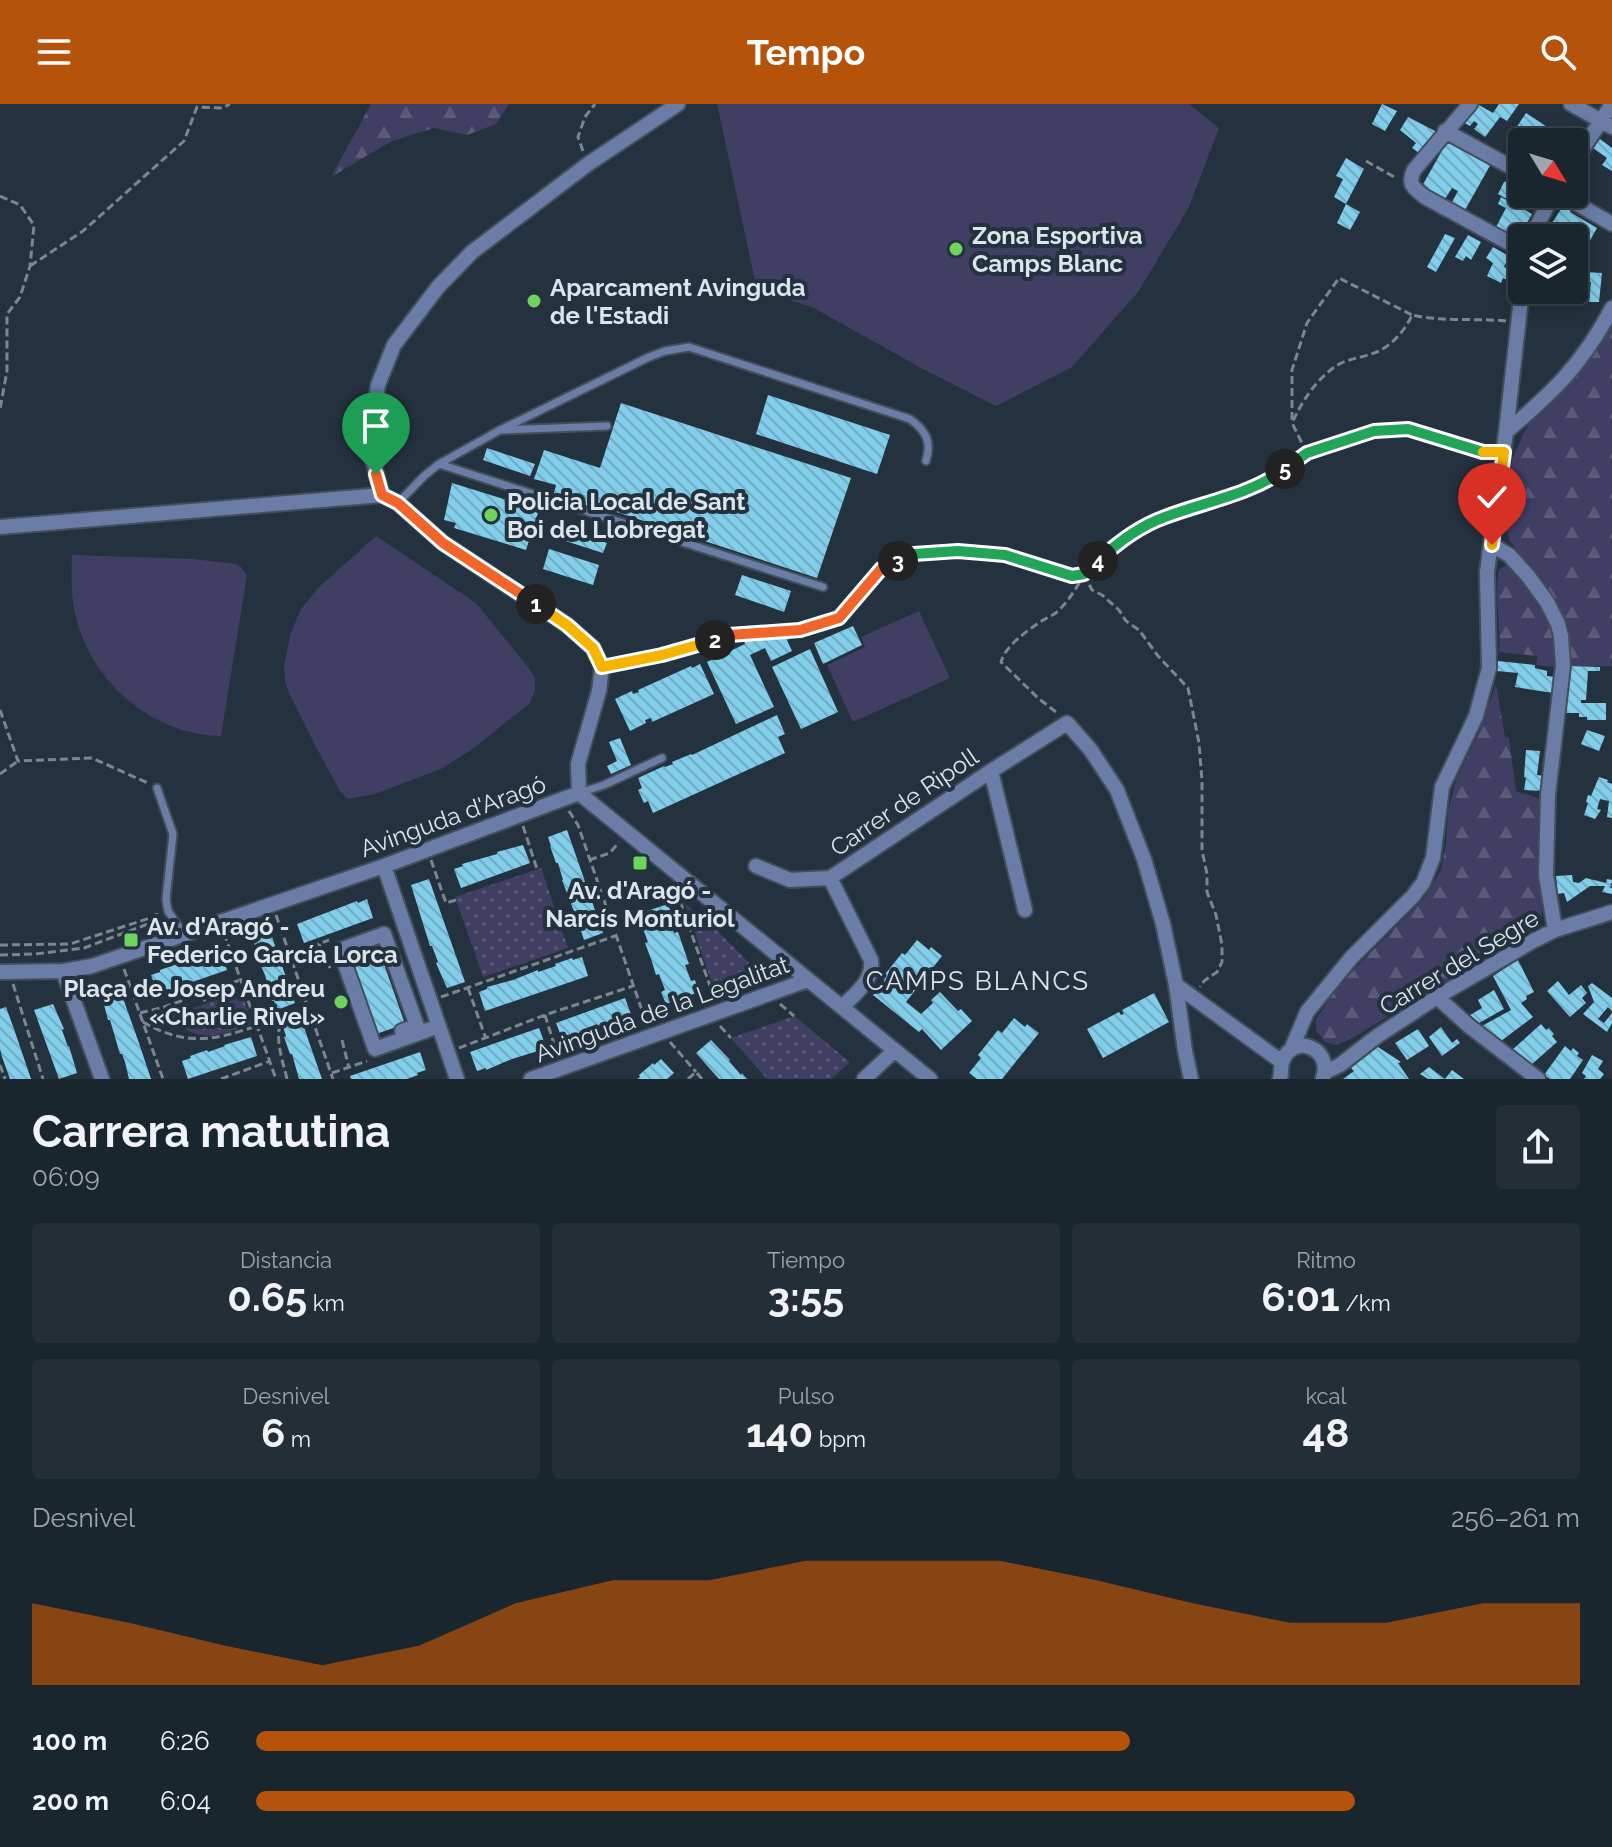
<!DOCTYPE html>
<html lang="es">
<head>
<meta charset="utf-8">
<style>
  :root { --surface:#1a262e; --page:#232e36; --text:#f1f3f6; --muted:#9fa5aa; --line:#38434a; --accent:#b45309 }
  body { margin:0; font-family:Raleway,sans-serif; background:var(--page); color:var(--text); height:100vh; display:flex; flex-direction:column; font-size:30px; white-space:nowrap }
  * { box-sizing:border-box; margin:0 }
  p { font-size:26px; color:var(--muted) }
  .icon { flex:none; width:44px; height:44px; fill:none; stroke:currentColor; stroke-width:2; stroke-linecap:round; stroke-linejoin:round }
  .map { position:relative; height:975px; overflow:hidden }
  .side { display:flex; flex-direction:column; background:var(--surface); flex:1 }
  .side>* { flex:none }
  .needle { width:52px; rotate:128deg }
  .controls { position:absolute; left:1508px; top:24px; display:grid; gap:16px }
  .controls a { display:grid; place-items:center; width:80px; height:80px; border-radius:8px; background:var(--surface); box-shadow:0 4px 20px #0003,0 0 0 2px var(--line); font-size:40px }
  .pin { position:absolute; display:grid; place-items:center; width:68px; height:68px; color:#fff; margin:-82px -34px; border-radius:50% 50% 50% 0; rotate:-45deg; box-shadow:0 0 8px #0007 }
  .pin .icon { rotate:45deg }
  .km { position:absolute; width:40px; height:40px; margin:-20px; border-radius:50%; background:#222; color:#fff; font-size:22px; line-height:40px; text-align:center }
  .round { display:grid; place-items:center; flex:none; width:84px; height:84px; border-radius:8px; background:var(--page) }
  .overview { display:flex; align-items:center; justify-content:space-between; height:136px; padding:0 32px }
  h1 { font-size:44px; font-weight:700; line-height:60px }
  .stats { display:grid; grid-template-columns:repeat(3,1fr); gap:12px; height:136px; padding:8px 32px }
  .stats div { display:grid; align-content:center; border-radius:8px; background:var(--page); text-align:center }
  .stats b { font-size:40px; font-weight:700 }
  .stats small { font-size:22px; font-weight:400 }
  .stats p { font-size:22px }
  .chart { height:224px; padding:16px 32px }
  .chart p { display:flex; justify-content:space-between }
  .chart svg { width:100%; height:144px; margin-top:8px; fill:var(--accent); opacity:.7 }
  ul { padding:0 32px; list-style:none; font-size:26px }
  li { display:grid; grid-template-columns:128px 96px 1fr; align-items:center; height:60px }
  li i { height:20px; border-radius:10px; background:var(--accent) }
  header { display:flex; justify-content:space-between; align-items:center; height:104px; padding:0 32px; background:var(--accent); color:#fff; font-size:36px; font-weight:700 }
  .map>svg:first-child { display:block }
</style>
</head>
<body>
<header><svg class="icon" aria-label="menu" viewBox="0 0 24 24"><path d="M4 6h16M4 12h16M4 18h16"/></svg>Tempo<svg class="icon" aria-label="search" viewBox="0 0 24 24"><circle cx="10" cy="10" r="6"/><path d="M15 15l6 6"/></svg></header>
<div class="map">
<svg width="1612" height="975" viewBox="0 0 1612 975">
  <defs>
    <pattern id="green-dots" width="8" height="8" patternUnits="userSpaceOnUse" patternTransform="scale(2)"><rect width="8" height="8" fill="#403e62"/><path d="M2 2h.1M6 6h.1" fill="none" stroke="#5b5a79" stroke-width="1.8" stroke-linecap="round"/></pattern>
    <pattern id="forest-firs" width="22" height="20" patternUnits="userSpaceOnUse" patternTransform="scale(2)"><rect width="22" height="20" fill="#403e62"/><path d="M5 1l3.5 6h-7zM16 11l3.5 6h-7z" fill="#5b5a79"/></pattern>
    <pattern id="building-back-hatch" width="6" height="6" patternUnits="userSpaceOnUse" patternTransform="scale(2)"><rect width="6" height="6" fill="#81ceeb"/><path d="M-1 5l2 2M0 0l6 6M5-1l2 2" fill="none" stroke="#71acc2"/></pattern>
  </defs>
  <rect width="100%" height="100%" fill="#23323e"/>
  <path fill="url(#green-dots)" d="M541 764 568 844 483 873 455 793Z
    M685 800 718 827 756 866 748 879 716 891Z
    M241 887 253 920C217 932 200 941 168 913Z
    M794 912 850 958 831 975H767L731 934Z"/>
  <path fill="url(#forest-firs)" d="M371 0H509L496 20 467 31 434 24 392 37 331 73Z
    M1612 217V562H1568L1550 491 1510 437 1505 421 1504 404 1512 356 1525 326 1531 317 1566 280Z
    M1506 461C1517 465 1522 475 1528 484 1548 510 1557 529 1555 563L1536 561 1537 552 1499 548C1501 521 1494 492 1499 466Z
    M1496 580 1505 633 1509 634 1516 687 1541 695 1542 811 1536 822 1351 935 1336 941 1325 938 1316 926V915L1335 887 1359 860 1424 794 1441 766 1446 739 1448 708 1456 676 1479 628Z"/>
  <path fill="#403e62" d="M717 0H1189L1219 24 1189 103 1138 188 1072 263 996 302 919 263 814 204 757 186Z
    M376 432 476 499 527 562 535 574V587L530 599 471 646 441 665 375 690 348 695 340 687 317 645 289 589 285 577 284 561 291 528 301 505 318 484Z
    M72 451 194 455 236 460 241 463 247 471 221 632C157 631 99 585 79 524 71 500 71 476 72 451Z
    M919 507 950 574 853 618 827 561 865 543 861 533Z"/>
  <path fill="url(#building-back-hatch)" d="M1382 0 1397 7 1385 27 1372 20Z
    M1499 0H1519L1507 17 1500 13 1485 33 1474 25 1478 20 1474 17 1470 22 1463 18 1479 1 1493 9Z
    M1526 9 1552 26 1544 38H1522V54L1516 51 1519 47 1506 39Z
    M1408 13 1437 28 1419 49 1412 44 1416 39 1400 26Z
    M1600 35 1612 44V67L1602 61 1607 54 1593 44Z
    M1448 36H1450L1492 58 1465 106 1452 98 1458 87 1452 84 1445 95 1422 82Z
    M1346 54 1364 65 1346 100 1334 93 1343 75 1336 72Z
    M1509 76 1522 82V90H1535L1527 106 1498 90 1504 78Z
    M1501 93 1532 110 1518 135 1496 123 1506 104 1498 100Z
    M1346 100 1360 108 1350 126 1337 119Z
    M1563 102 1571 106 1570 108 1597 124 1588 140 1552 119Z
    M1550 120 1573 134H1544Z
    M1445 130 1455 134 1436 168 1427 163Z
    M1468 131 1481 138 1471 156 1466 152 1463 157 1455 153Z
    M1493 143 1509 152 1504 163 1510 166 1509 177 1503 174 1501 179 1487 172 1493 159 1486 154Z
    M1585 168 1602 169 1599 198H1589L1591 178H1584Z
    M768 291 890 331 877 370 756 330Z
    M621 299 851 374 817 474 589 399 587 404 553 393 556 381 534 375 544 346 600 364Z
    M487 344 535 360 530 372 483 356Z
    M452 379 539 406 526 446 454 424 456 419 444 416Z
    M556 423 607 439 603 449 553 433Z
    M549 445 599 461 593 481 543 465Z
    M742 471 791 487 784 508 735 491Z
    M853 522 862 541 823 560 814 539Z
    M794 532 787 536 792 547 771 557 765 544 750 551 774 603 736 620 707 558 745 540 744 537Z
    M810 545 838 608 801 625 772 563Z
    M1498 557 1535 561V564L1547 567V572L1555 573 1553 589 1515 583 1518 569 1497 567Z
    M700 560 714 590 652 618 651 614 645 616 646 619 630 627 615 595 632 587 633 590 639 588 638 586 691 562 692 564Z
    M1568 562 1600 563V567H1588L1586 596H1581V599H1606V616H1587V613H1579V609H1564Z
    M777 611 785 630 778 633 785 649 653 709 648 697 644 699 638 686 642 684 638 674 664 662 665 663 673 660 672 658 691 650 692 651Z
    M1587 626 1605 632 1599 647 1581 640Z
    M620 634 631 661 611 670 607 662 617 657 609 638Z
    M1526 646 1540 647 1537 671 1544 672 1542 687 1524 686 1526 674 1524 673Z
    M1599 673 1608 676 1607 678 1612 680V714L1607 713 1609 697 1600 695 1597 705 1601 706 1595 715 1584 711 1588 699 1586 698 1588 691 1591 692Z
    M567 726 603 829 584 836 581 827H580L574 810H575L562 776H563L558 759H556L550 742H551L548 733Z
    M523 741 530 759 461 784 454 765 463 762 462 760 497 750V748Z
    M1572 771 1573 778 1579 779 1586 774 1606 779 1607 775 1612 776V779L1610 780 1612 782 1609 783 1612 784V790L1602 788 1605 782H1590L1567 798 1564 789 1558 790 1556 772Z
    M429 775 465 878 447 884 436 859 438 858 432 842H430L411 781Z
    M367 795 373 814 304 839 297 820 357 797 358 799Z
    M668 800 672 812 668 813 674 829 678 828 689 860 685 861 691 877 695 876 699 888 666 900 661 888 665 886 659 870 656 871 651 855 645 839 648 838 642 822 639 823 635 811Z
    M271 830 295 899 277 906 274 897H272L265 871 254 846 256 845 253 836Z
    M917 836 929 846 931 843 942 852 906 898 921 910 933 899 931 896 940 888 958 907 961 905 972 917 941 946 922 925 919 928 873 891 885 876 882 874 902 849 905 851Z
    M377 840 405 920 376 930 349 850Z
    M221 847 227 866 158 890 151 871 160 868V866L177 860V862L211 849 212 850Z
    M582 853 588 872 485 907 479 888 487 885V883L513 876 538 866V868L556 862 555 860 572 854 573 856Z
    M1518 856 1534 888 1526 892 1527 895 1521 899 1533 913 1501 937 1482 922 1511 906 1493 872Z
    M1558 877 1569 891 1581 881 1587 889 1582 894 1586 899 1570 913 1547 887Z
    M1592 879 1612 894V907L1608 903 1598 915 1604 919 1612 909V919L1607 928 1583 910 1594 898 1588 882Z
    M119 883 139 939 151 975H129L125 958 122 950H120L110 916H108L101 889Z
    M1494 886 1504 905 1479 919 1470 911 1482 904 1478 896Z
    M1154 889 1169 918 1103 954 1087 925 1119 908 1121 911 1124 910 1122 906Z
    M625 894 632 913 572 936V934L563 937 556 919Z
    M53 900 64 925 62 926 68 943 69 942 77 969 59 975 34 906Z
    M6 903 14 925 31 975H10L2 953 0 945V905Z
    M1014 914 1025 923 1027 920 1039 929 1002 975H977L969 969 981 954 978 951 998 926 1002 929Z
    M302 917 309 938 322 975H299L292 950H290L284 933 286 932 283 923Z
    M1541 920 1546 926 1549 924 1554 930 1552 932 1557 938 1531 961 1512 946Z
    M1441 923 1452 939 1457 935 1460 939 1442 952 1429 933Z
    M539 924 546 943 537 946 538 947 512 955 486 966V964L477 967 470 948Z
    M1418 925 1429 942 1407 956 1395 939Z
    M251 933 257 952 188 975 182 957 191 954 190 952 207 946 208 948 225 942 224 941Z
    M711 936 730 956 729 957 741 971 742 969 747 975H719L696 949Z
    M1565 942 1571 947 1573 944 1579 949 1577 952 1583 956 1570 975H1550L1544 971Z
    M1378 943 1401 958 1398 959 1409 975H1343L1354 967 1351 964Z
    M420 948 426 966 417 969 418 971 407 975H351L350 972Z
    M1592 951 1603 957 1598 965 1604 970 1600 975H1584L1586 972 1582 969Z
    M661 955 674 969 667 975H637L640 973 639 971 653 959 654 961Z
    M1429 963 1445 975 1452 966 1464 975H1428L1420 970Z"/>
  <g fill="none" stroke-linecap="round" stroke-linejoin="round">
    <g stroke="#414f5a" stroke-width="11">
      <path id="lane" d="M502 326 607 322
        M439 360 823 483
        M398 399 424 372 439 360 500 326 649 253 665 247 689 243 910 315C926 327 932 337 926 357
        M157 684 173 730 166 795 168 807 184 831
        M579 689 604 681 662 654"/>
    </g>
    <g stroke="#414f5a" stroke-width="18">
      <path id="street" d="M1470 0 1414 66C1407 81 1414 84 1425 93L1522 146
        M1571 0 1612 23
        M1445 27 1522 69
        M1574 58 1612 0
        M1560 90 1612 120
        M1531 134 1553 90
        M1506 328C1554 287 1582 261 1612 204
        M382 391 372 354 373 319 378 281 394 241 438 183 472 148 588 60 678 0
        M0 423 382 391 398 399 443 439 567 521 593 544 602 563 599 587 578 660 579 689
        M1492 441 1509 451 1528 472 1547 498 1558 520 1561 532 1563 562 1548 691 1546 771 1555 826
        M991 667 1025 806
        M579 689 930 975
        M384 762 457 975
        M756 762 790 776 830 774 991 667 1067 619 1090 645 1117 686 1144 755 1163 820 1176 881 1185 947 1191 975
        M830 774 871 856C874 876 855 890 842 903
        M63 867 102 975
        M0 868 63 867 92 862 384 762 579 689
        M1176 881 1282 958
        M1437 893 1469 922 1538 975
        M404 934 402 927 417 922 384 830 340 846 375 945 439 922
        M1291 946 1307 908 1351 854 1413 792 1423 779 1433 754 1442 683 1476 612 1489 564 1487 468 1506 328 1522 186
        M1325 968 1340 961 1376 933 1437 893 1533 837 1555 826 1612 808
        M531 975 808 876
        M864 975 894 947
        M1280 975C1282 969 1280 962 1283 956 1294 929 1333 944 1323 974"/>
    </g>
    <path stroke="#7a8690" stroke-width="3" stroke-dasharray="8 4" stroke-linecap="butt" d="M583 47 578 33 585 13 595 0
      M1366 57 1396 74
      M0 92 20 101 34 121 30 162 20 193 7 210V267L0 305
      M30 162 83 127 184 37 197 3 222 4 230 0
      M1292 316V266L1307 219 1339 174 1412 211
      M1307 349 1292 319C1303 296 1313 280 1333 264 1346 254 1364 254 1379 247 1393 240 1406 225 1412 211 1443 218 1475 214 1506 217
      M1084 470 1092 486 1102 491 1119 506 1126 517 1139 526 1158 552 1188 584 1199 639 1202 677V746L1207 770V788L1216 811 1222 841V858L1217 868 1204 877 1200 883
      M613 561 662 551 729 531 800 526 839 514 881 465 914 450 958 447 1005 451 1062 470 1072 472 1084 470 1118 438 1162 414 1240 388 1279 370 1307 349 1374 327 1408 325 1478 348H1489
      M0 606 18 657 92 654 150 680
      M1056 608 1038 594 1001 558C1005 542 1027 527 1040 518 1046 514 1052 512 1057 508 1068 498 1076 485 1083 472
      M0 670 18 657
      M569 707 578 721 647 921
      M523 722 537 765
      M431 756 446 799 456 796
      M589 756 610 749 619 738
      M676 786 715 896
      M276 811 333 975
      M224 829 276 975
      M319 840 330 864
      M0 841 70 840 156 812
      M0 851 35 850 84 844 156 817 157 809
      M289 851 329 836
      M124 865 163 975
      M13 880 43 975
      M468 884 486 935
      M202 890 206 900
      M441 893 615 832
      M780 900 794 912
      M140 909 164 903 240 876
      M545 911 558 953
      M143 918C197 949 228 930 282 914
      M720 922 731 934
      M342 936 349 964
      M670 938 696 968
      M459 944 545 911 633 882
      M0 961 5 975
      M332 969 367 957
      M221 975 270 957
      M287 975C282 954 274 934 282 914L308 904
      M688 975 696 968 702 975"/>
    <use href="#lane" stroke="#6b7da6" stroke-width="7"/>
    <use href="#street" stroke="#6b7da6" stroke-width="14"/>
  </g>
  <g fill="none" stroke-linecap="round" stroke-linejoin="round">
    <g stroke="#fff" stroke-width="16">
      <path id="split-1" d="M376 370 382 391 398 399 443 439 536 500"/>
    </g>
    <g stroke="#fff" stroke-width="16">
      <path id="split-2" d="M536 500 567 521 593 544 602 563 662 551 715 536"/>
    </g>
    <g stroke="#fff" stroke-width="16">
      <path id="split-3" d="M715 536 729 531 800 526 839 514 881 465 898 457"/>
    </g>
    <g stroke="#fff" stroke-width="16">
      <path id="split-4" d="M898 457 914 450 958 447 1005 451 1072 472 1084 470 1098 457"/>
    </g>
    <g stroke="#fff" stroke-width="16">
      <path id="split-5" d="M1098 457C1117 439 1140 422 1165 413 1204 398 1250 391 1285 365"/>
    </g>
    <g stroke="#fff" stroke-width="16">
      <path id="split-6" d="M1285 365 1307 349 1374 327 1408 325 1483 348"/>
    </g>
    <g stroke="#fff" stroke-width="16">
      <path id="split-7" d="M1483 348H1504L1492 441"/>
    </g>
    <use href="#split-1" stroke="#f0652b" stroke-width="10"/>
    <use href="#split-2" stroke="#f5b400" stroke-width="10"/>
    <use href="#split-3" stroke="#f0652b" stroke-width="10"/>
    <use href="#split-4" stroke="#22a559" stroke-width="10"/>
    <use href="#split-5" stroke="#22a559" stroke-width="10"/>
    <use href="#split-6" stroke="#22a559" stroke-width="10"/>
    <use href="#split-7" stroke="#f5b400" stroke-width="10"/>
  </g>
  <g fill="#6fd360" stroke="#23323e" stroke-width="3">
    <circle cx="956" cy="145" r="8"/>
    <circle cx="534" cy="197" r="8"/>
    <circle cx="491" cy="411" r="8"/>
    <rect x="632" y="751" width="16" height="16" rx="4"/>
    <rect x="123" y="828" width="16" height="16" rx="4"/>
    <circle cx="341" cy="898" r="8"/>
  </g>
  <g text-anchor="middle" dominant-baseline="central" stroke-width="8" stroke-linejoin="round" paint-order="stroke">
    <g font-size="24" font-weight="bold" fill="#dce5ed" stroke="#23323e" text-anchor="start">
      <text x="972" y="131">Zona Esportiva<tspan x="972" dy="28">Camps Blanc</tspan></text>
      <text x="550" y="183">Aparcament Avinguda<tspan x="550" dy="28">de l'Estadi</tspan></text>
      <text x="507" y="397">Policia Local de Sant<tspan x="507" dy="28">Boi del Llobregat</tspan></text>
      <text x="640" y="786" text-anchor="middle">Av. d'Aragó -<tspan x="640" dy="28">Narcís Monturiol</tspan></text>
      <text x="147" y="822">Av. d'Aragó -<tspan x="147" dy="28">Federico García Lorca</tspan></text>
      <text x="325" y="884" text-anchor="end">Plaça de Josep Andreu<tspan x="325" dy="28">«Charlie Rivel»</tspan></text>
    </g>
    <g font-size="24" fill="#dce5ed" stroke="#23323e">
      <text transform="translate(904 698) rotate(-34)">Carrer de Ripoll</text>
      <text transform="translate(453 712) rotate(-20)">Avinguda d'Aragó</text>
      <text transform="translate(1459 858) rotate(-31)">Carrer del Segre</text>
      <text transform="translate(662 905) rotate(-20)">Avinguda de la Legalitat</text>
    </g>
    <g font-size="26" letter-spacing="2" fill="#dce5ed" stroke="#23323e">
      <text x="978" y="877">CAMPS BLANCS</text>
    </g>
  </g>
</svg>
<div class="controls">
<a><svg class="needle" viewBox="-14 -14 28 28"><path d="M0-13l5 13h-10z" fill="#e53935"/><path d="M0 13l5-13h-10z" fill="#9fa5aa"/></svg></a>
<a><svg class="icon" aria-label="layers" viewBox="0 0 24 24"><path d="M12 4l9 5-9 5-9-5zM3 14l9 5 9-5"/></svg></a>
</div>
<div class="pin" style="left:376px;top:370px;background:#1e9e55"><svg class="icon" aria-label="arrive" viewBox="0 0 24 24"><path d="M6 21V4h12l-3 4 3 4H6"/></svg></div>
<div class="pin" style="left:1492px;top:441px;background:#d93025"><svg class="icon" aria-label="check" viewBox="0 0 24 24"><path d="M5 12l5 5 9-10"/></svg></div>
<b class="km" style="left:536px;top:500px">1</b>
<b class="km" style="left:715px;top:536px">2</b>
<b class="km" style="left:898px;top:457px">3</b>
<b class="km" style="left:1098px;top:457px">4</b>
<b class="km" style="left:1285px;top:365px">5</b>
</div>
<section class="side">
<div class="overview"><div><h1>Carrera matutina</h1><p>06:09</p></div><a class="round"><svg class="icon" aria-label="share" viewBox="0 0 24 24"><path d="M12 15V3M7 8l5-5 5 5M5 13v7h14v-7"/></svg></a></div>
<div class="stats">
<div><p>Distancia</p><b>0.65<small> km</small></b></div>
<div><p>Tiempo</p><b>3:55</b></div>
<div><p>Ritmo</p><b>6:01<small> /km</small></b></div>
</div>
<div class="stats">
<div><p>Desnivel</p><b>6<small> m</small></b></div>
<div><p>Pulso</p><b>140<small> bpm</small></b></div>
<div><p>kcal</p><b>48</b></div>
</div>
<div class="chart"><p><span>Desnivel</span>256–261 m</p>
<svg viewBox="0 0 160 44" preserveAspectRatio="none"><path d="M0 44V19L10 25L20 32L30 38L40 32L50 19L60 12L70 12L80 6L90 6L100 6L110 12L120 19L130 25L140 25L150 19L160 19V44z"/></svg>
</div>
<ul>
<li><b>100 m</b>6:26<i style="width:66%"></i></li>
<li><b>200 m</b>6:04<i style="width:83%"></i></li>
</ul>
</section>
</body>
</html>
